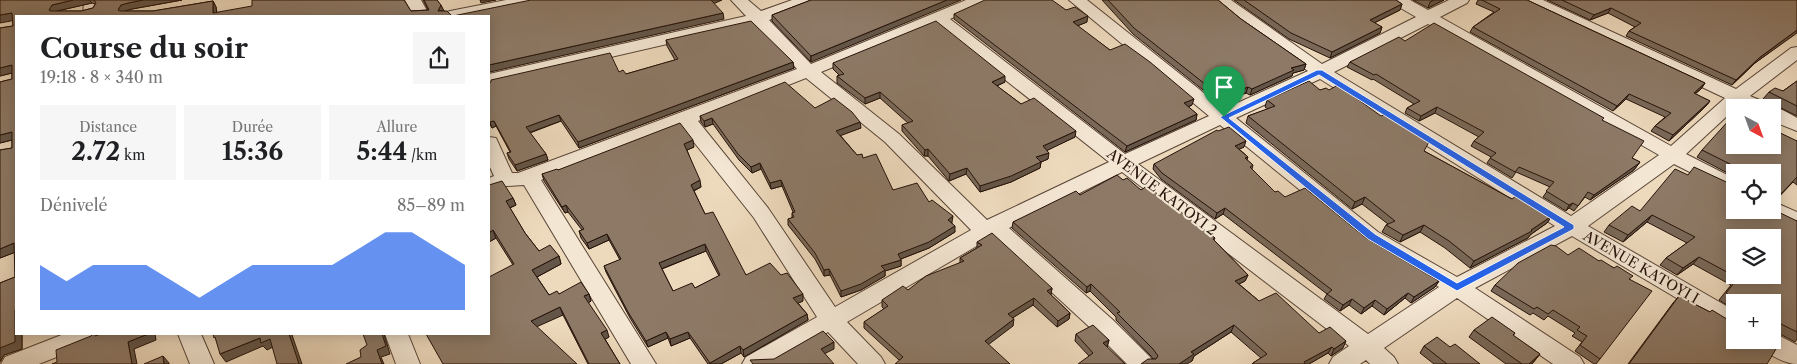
<!DOCTYPE html>
<html lang="fr">
<head>
<meta charset="utf-8">
<style>
  :root { --surface:#fff; --page:#f6f6f6; --text:#202124; --muted:#757577; --accent:#2563eb }
  body { margin:0; font-family:"Libre Caslon Text",serif; background:var(--page); color:var(--text); height:100vh; display:flex; flex-direction:column; font-size:19px; white-space:nowrap }
  * { box-sizing:border-box; margin:0 }
  p { font-size:16px; color:var(--muted) }
  .icon { flex:none; width:28px; height:28px; fill:none; stroke:currentColor; stroke-width:2; stroke-linecap:round; stroke-linejoin:round }
  .map { position:relative; flex:1; overflow:hidden }
  .sheet { position:absolute; left:15px; top:15px; width:475px; height:320px; display:flex; flex-direction:column; background:var(--surface); border-radius:0px; box-shadow:0 2px 12px #0003 }
  .sheet>* { flex:none }
  .needle { width:32px; rotate:139deg }
  .buttons { position:absolute; left:1726px; top:99px; display:grid; gap:10px }
  .buttons a { display:grid; place-items:center; width:55px; height:55px; border-radius:0px; background:var(--surface); box-shadow:0 2px 12px #0003; font-size:25px }
  .pin { position:absolute; display:grid; place-items:center; width:42px; height:42px; color:#fff; margin:-51px -21px; border-radius:50% 50% 50% 0; rotate:-45deg; box-shadow:0 0 5px #0007 }
  .pin .icon { rotate:45deg }
  .round { display:grid; place-items:center; flex:none; width:52px; height:52px; border-radius:0px; background:var(--page) }
  .overview { display:flex; align-items:center; justify-content:space-between; height:85px; padding:0 25px }
  h1 { font-size:28px; font-weight:700; line-height:38px }
  .metrics { display:grid; grid-template-columns:repeat(3,1fr); gap:8px; height:85px; padding:5px 25px }
  .metrics div { display:grid; align-content:center; border-radius:0px; background:var(--page); text-align:center }
  .metrics b { font-size:25px; font-weight:700 }
  .metrics small { font-size:14px; font-weight:400 }
  .metrics p { font-size:14px }
  .chart { height:140px; padding:10px 25px }
  .chart p { display:flex; justify-content:space-between }
  .chart svg { width:100%; height:90px; margin-top:5px; fill:var(--accent); opacity:.7 }
  .map>svg:first-child { display:block }
</style>
</head>
<body>
<div class="map">
<svg width="1797" height="364" viewBox="0 0 1797 364">
  <rect width="100%" height="100%" fill="#edd9bc"/>
  <filter id="stains"><feTurbulence type="fractalNoise" baseFrequency=".004" numOctaves="4"/><feColorMatrix values="0 0 0 0 .2 0 0 0 0 .09 0 0 0 0 .02 0 0 0 .5 -.17"/></filter>
  <radialGradient id="worn" r=".72"><stop offset=".6" stop-color="#630" stop-opacity="0"/><stop offset="1" stop-color="#630" stop-opacity=".3"/></radialGradient>
  <g fill="none" stroke-linecap="round" stroke-linejoin="round">
    <g stroke="#584436" stroke-width="2">
      <path id="minor" d="M84 0H100L99 16H83Z
        M405 0H421L430 16H414Z
        M506 0H539L537 3 531 5 474 16H442L444 13 450 11Z
        M731 0H748L761 11 792 0H815L813 3 769 20 811 64 966 0H988L986 3 950 19 1125 154 1209 116 1069 0H1087L1224 109 1308 71 1240 23 1213 0H1231L1322 64 1416 17 1392 3 1390 0H1410L1428 10 1449 0H1469L1467 3 1440 17 1671 146 1725 98 1524 3 1522 0H1543L1736 89 1791 48 1797 47V60L1750 96 1769 104 1771 107C1780 108 1789 113 1797 118V131L1772 121V108H1746L1739 105 1686 154 1735 179V195L1674 164 1588 226 1735 311V331L1727 328 1572 236 1475 288 1580 357 1584 364H1553L1457 298 1384 348 1394 357 1398 364H1370L1366 360 1360 364H1329L1333 357 1349 346 1122 172 1009 228 1113 320 1150 357 1154 364H1127L1097 334 992 237 847 322 881 357 885 364H858L828 332 774 364H742L746 357 817 317 754 218 682 127 541 180 656 364H631L524 185 506 186 489 192V178L494 176 489 165V137L496 138 512 173H518L797 69 754 24 489 85V74L746 16ZM1428 24 1659 155 1571 216 1334 72ZM936 25 1109 162 987 220 899 134 821 72ZM806 78 885 142 971 230 835 307 768 208 698 121ZM1320 79 1555 226 1457 277 1378 232 1236 118ZM1220 125 1364 242 1439 287 1368 334 1138 164Z
        M1772 201 1797 212V229L1765 213 1763 210H1772Z
        M1772 332 1797 345V364C1784 364 1762 352 1755 340H1772Z
        M64 334H101L97 341 39 364H1L5 357Z
        M178 334H201L214 364H190Z
        M385 334H408L420 364H396Z"/>
    </g>
    <use href="#minor" fill="#f3e6d3" fill-rule="evenodd"/>
  </g>
  <path fill="#796858" stroke="#261209" fill-rule="evenodd" d="M0 0H182L132 9 125 11H153L213 1 216 7 217 13 411 11 428 10 423 0H437L444 11 16 16V334H22V349L4 355 0 362V283L15 277V252L0 258V150L12 148V140L0 143V82L12 79V73L0 76V28L13 26V20ZM92 3 95 4 93 8 81 11H57Z
    M811 0V62L772 21V15Z
    M1102 0H1218L1241 19 1306 64 1304 70 1293 73 1292 76 1250 95 1246 93 1238 96 1222 83 1203 90 1133 34Z
    M1234 0H1396L1402 4 1400 10 1374 23 1382 27 1380 33 1330 58 1289 39Z
    M1413 0H1444L1428 8Z
    M1478 0H1527L1705 83 1701 89 1695 94 1710 101 1706 106 1669 141 1651 131 1655 126 1665 117 1626 99 1613 111 1470 32 1473 27 1494 12 1476 4Z
    M1547 0H1797L1793 35 1755 63 1732 85 1626 36 1629 31 1635 27 1608 13 1590 20Z
    M1066 10 1087 22 1077 26 1110 50 1192 105 1188 107 1197 114 1196 120 1125 152 954 19V14Z
    M666 40 793 62 794 68 579 148 561 121 530 133 546 154 548 160 517 171 509 159 507 153 510 152 496 126 492 128 489 123V83L619 72 626 74 675 60 667 46Z
    M1405 41 1602 120 1632 158 1640 162 1634 170 1590 200 1585 197 1574 211 1569 208 1566 211 1543 197 1550 187 1516 172 1512 178 1487 163 1491 157 1471 146 1474 141 1479 137 1435 113 1419 121 1405 113 1407 108 1414 104 1373 79 1372 80 1347 67 1350 62Z
    M833 63 1005 82 997 86 1021 104 1075 137 1047 150 1048 159 1041 162 1040 168 1011 182 980 192 966 174 949 181 928 156H924L902 131V125L908 123 880 98 865 104 837 83V76H840L833 69Z
    M1797 81V116L1763 99 1769 92 1783 91Z
    M1320 90 1424 151 1512 199 1552 216 1547 223 1530 235 1528 238 1470 268 1445 248 1420 232 1400 242 1382 232 1386 225 1388 224 1362 204 1352 209 1246 123 1248 116 1268 109 1265 107 1267 100Z
    M815 108 861 128 840 135 857 155 863 158 893 190 929 202 952 222V223L955 232 929 248 901 259V266L885 271V276L861 290 841 297 830 275 824 276 815 259 788 225V219L792 218V213L793 212 782 186 771 189 761 169 752 173 739 160 713 124 705 127 701 122 700 116Z
    M1797 141V185L1793 182 1776 200H1775L1772 172H1735V177L1697 157 1702 150Z
    M694 147 687 150 701 187 694 191 705 214 746 275 803 301 798 303 807 314 808 320 744 357 741 353 721 364H708L690 338 671 346 668 338 648 347 630 318 606 272 604 266 620 260 609 240 589 249 581 238 579 231 582 230 568 212 565 213 544 181 542 174 558 170ZM706 251 719 276 695 288 673 291 662 269Z
    M1244 147 1239 149 1248 157 1247 160 1253 165 1252 169 1275 192 1366 238 1439 281 1435 287 1411 303 1405 298 1384 315 1372 306 1361 314 1349 305 1340 311 1324 299 1327 294 1223 214 1215 219 1161 179 1153 169 1154 164Z
    M1123 180 1141 190 1215 238 1214 240 1248 275 1245 281 1239 284 1259 301 1319 333 1343 348 1331 356 1328 353 1309 364H1252L1253 363 1261 358 1231 332 1194 356 1192 361 1153 359 1151 356 1116 320V317L1090 291 1086 293 1012 228 1013 222 1080 195Z
    M489 185 513 198 516 205 510 208 525 233 539 251 559 256 561 264 537 277 549 295 559 294H589L591 301 588 303 609 337 605 339 620 364H588L563 315 513 265 496 238 489 242Z
    M1735 210 1797 221V339L1795 342 1776 332 1772 336V302H1735V310L1719 300 1731 285 1693 264 1677 275 1660 265 1666 258 1687 243 1647 222 1623 242 1604 232 1609 225 1640 211Z
    M977 242 1052 288 1051 295 1070 313 1069 319 1057 327 1033 305 1012 318 1013 326 899 360 864 328V322L884 309 882 307V300L908 290 960 263V258L977 248Z
    M1568 255 1599 261 1614 268 1630 279 1600 359 1596 364H1594L1575 351 1582 342 1572 336 1575 333 1548 316 1544 320 1533 313 1530 315 1491 291 1495 285Z
    M1679 296 1710 312 1767 364H1628L1673 303Z
    M1474 330 1515 333 1513 336 1540 354 1532 364H1506L1469 337Z
    M1076 334 1109 340 1107 347 1089 356 1075 341Z
    M1424 346 1450 347 1480 364H1434L1420 353Z"/>
  <path fill="#635547" stroke="#261209" d="M73 0H89L92 3 57 11 53 16 49 10 52 5Z
    M143 0H182L132 9 125 11 122 16 118 10 121 5 128 3Z
    M480 0H496L481 3Z
    M710 0H722L711 5Z
    M947 0H961L811 62V56Z
    M1434 0H1444L1428 8 1430 2Z
    M213 1 216 7 217 16 213 13Z
    M1402 4 1400 10 1368 26 1370 20Z
    M441 5 444 11H438Z
    M1611 8 1608 13 1590 20 1594 15Z
    M12 13 16 20 0 23V15Z
    M723 13 724 19 490 72 489 69V65Z
    M1088 16 1087 22 1072 28 1073 22Z
    M1382 27 1380 33 1330 58 1332 52Z
    M1797 30V33L1755 63 1732 85 1736 80 1759 58Z
    M793 62 794 68 579 148 578 142Z
    M1306 64 1304 70 1293 73 1292 76 1250 95 1252 89 1291 68Z
    M12 65 16 72 0 76V68Z
    M1005 76V82L992 88V82Z
    M1224 77 1222 83 1203 90 1205 84Z
    M1705 83 1701 89 1690 98 1694 93Z
    M1248 87 1246 93 1238 96 1240 90Z
    M880 92V98L865 104V98Z
    M1629 94 1626 99 1613 111 1617 106Z
    M1194 99 1192 105 1182 109 1184 103Z
    M1710 101 1706 106 1669 141 1673 135Z
    M1437 107 1435 113 1419 121 1421 116Z
    M1197 114 1196 120 1125 152 1127 146Z
    M559 115 561 121 528 133 526 127Z
    M712 118 713 124 705 127 704 121Z
    M494 121 496 126 492 128 490 122Z
    M860 122 861 128 837 137 836 131Z
    M1076 131 1075 137 1042 153 1043 146Z
    M12 132 16 139 0 143V135Z
    M693 140 694 147 685 151 684 144Z
    M1246 141 1244 147 1233 152 1235 146Z
    M928 149V156H924L925 150Z
    M1049 153 1048 159 1041 162 1040 168 1011 182 980 192V186L1036 157Z
    M546 154 548 160 517 171 515 165Z
    M1640 162 1634 170 1590 200 1594 195Z
    M760 163 761 169 752 173 751 167Z
    M967 168 966 174 949 181 950 174Z
    M700 180 701 187 692 191 691 185Z
    M781 180 782 186 771 189 770 183Z
    M1365 197 1362 204 1352 209 1355 202Z
    M513 198 516 205 509 208 506 201Z
    M1573 203 1569 208 1566 211 1569 205Z
    M566 205 568 212 565 213 562 207Z
    M1225 208 1223 214 1215 219 1217 213Z
    M1652 215 1647 222 1623 242 1628 235Z
    M953 216 952 222 947 226 948 220Z
    M1552 216 1547 223 1530 235 1528 238 1470 268 1474 261 1531 230Z
    M1424 225 1420 232 1400 242 1403 235Z
    M955 226V232L929 248 898 260V254Z
    M493 230 496 238 489 242V233Z
    M607 234 609 240 589 249 587 243Z
    M14 243 16 252 0 258V249Z
    M705 244 706 251 661 269 659 263Z
    M559 256 561 264 535 278 532 270Z
    M1699 257 1693 264 1677 275 1683 268Z
    M901 260V266L885 271V276L861 290 841 297V291L881 266Z
    M829 269 830 275 824 276V270Z
    M1248 275 1245 281 1233 287 1235 281Z
    M1439 281 1435 287 1411 303 1414 297Z
    M1091 284 1090 291 1086 293 1087 287Z
    M1052 288 1051 294 1046 298 1047 291Z
    M1408 293 1405 298 1384 315 1387 309Z
    M589 294 591 301 586 304 584 296Z
    M803 294V301L794 305 793 298Z
    M1034 298 1033 305 1008 321V314Z
    M1352 299 1349 305 1340 311 1343 305Z
    M1375 300 1372 306 1361 314 1364 308Z
    M560 307 563 315 534 328 531 321Z
    M15 310H16V334H22V349L4 355 0 362V348Z
    M1070 313 1069 319 1057 327 1058 321Z
    M807 314 808 320 744 357 743 350Z
    M1014 319 1013 326 984 348 985 341Z
    M1234 325 1231 332 1194 356 1192 361 1187 364H1179L1191 352Z
    M607 330 609 337 604 340 601 333Z
    M666 332 668 338 648 347 646 341Z
    M688 332 690 338 671 346 670 339Z
    M148 334H155L156 340 134 349 137 364H132L128 342Z
    M289 334H295L292 335 302 364H299Z
    M382 334H384L390 354 381 357 384 364H382L377 350Z
    M260 338 270 339 275 346 267 350 263 346 226 362 220 354Z
    M1109 340 1107 347 1103 343Z
    M1346 341 1343 348 1331 356 1334 349Z
    M834 342V349L822 355 821 349Z
    M740 346 741 353 721 364H710V363Z
    M1332 347 1328 353 1309 364H1303L1304 362Z
    M1540 354 1532 364H1529Z
    M163 356 169 363V364H164Z"/>
  <path fill="#8d7966" stroke="#261209" fill-rule="evenodd" d="M0 0H73L52 5 49 10 50 11H81L93 8 96 3 94 0H143L128 3 121 5 118 10 120 11H153L213 1V13L252 6V0H404L411 11 429 10 424 0H437L441 5 438 11H447L452 16H16V310H15V342L0 348V283L15 277 14 243 0 249V150L12 148V132L0 135V82L12 79V65L0 68V28L13 26 12 13 0 15Z
    M531 0H711L723 13 489 65V16H453Z
    M811 0H947L811 56 772 15Z
    M985 0H1052L1066 10 1075 7 1088 16 1073 22 1110 50 1125 44 1150 62 1194 99 1184 103 1197 114 1127 146 954 14Z
    M1108 0H1218L1241 19 1306 64 1291 68 1294 70 1252 89 1248 87 1240 90 1224 77 1205 84 1134 28Z
    M1244 0H1396L1402 4 1370 20 1382 27 1332 52 1291 33Z
    M1482 0H1527L1705 83 1694 93 1710 101 1673 135 1655 126 1671 113 1629 94 1617 106 1473 27 1500 9Z
    M1562 0H1797V30L1759 58 1736 80 1629 31 1641 23 1611 8 1594 15Z
    M751 21 793 62 578 142 559 115 526 127 546 154 515 165 507 153 511 152 494 121 490 122 489 121V83L491 82V80L610 53 619 72 623 70 626 74 678 59 666 40Z
    M936 21 1005 76 992 82 1021 104 1034 98 1076 131 1043 146 1049 153 1036 157 1041 162 1011 176 980 186 967 168 950 174 928 149 925 150 902 125 913 121 880 92 865 98 837 76 844 74 833 63Z
    M1434 23 1604 118 1602 120 1644 141 1632 158 1640 162 1638 164 1594 195 1588 192 1578 206 1573 203 1569 205 1546 191 1554 182 1519 167 1515 172 1490 158 1496 153 1474 141 1484 132 1437 107 1421 116 1407 108 1420 101 1376 74 1374 75 1350 62 1399 37 1405 41Z
    M1309 81 1320 90 1326 88 1329 90 1338 85 1381 116 1386 114 1421 136 1429 142 1424 151 1512 199 1517 195 1552 216 1531 230 1532 231 1474 261 1449 241 1424 225 1403 235 1386 225 1395 221 1365 197 1355 202 1248 116 1275 106 1267 100Z
    M1797 81V106L1769 92 1775 88 1783 91Z
    M785 82 815 108 834 98 852 112 860 122 836 131 857 155 862 154 863 158 876 154 893 190 917 183 929 202 932 200 953 216 948 220 955 226 929 242 898 254 901 260 881 266 885 270 861 284 841 291 829 269 824 270 815 253 788 219 794 217 792 213 795 212 781 180 770 183 760 163 751 167 738 154 712 118 704 121 700 116Z
    M1754 103H1776V114L1772 117V108H1747Z
    M1735 115V145H1772V129L1797 141V177L1782 193H1777L1774 201 1772 202V172H1742V170L1702 150 1731 118Z
    M680 123 693 140 684 144 700 180 691 185 705 214 713 212 746 275 770 263 781 275 787 273 803 294 793 298 807 314 743 350 740 346 710 363 688 332 670 339 666 332 646 341 628 312 604 266 621 259 607 234 587 243 579 231 584 229 566 205 562 207 542 174 557 169 558 170ZM705 244 720 275 695 288 692 283 673 291 659 263Z
    M1229 127 1246 141 1235 146 1248 157 1245 158 1253 165 1250 167 1275 192 1278 191 1285 197 1305 188 1366 238 1439 281 1414 297 1408 293 1387 309 1375 300 1364 308 1352 299 1343 305 1327 294 1332 290 1225 208 1217 213 1162 173 1154 164 1217 130 1218 131Z
    M1694 167 1735 186V210H1772V209L1797 221V332L1779 323 1777 331H1772V302H1741L1726 293 1738 278 1699 257 1683 268 1666 258 1695 237 1652 215 1628 235 1609 225 1632 206 1640 211 1675 169 1688 175ZM1735 238H1772V275H1735Z
    M1117 175 1123 180 1127 178 1141 190 1147 186 1215 238 1213 239 1248 275 1235 281 1259 301 1276 293 1319 333 1330 327 1346 341 1334 349 1332 347 1304 362 1305 364H1254L1253 363 1267 354 1234 325 1191 352 1194 354 1179 364H1141L1148 359H1156L1158 356 1153 349 1117 313 1120 312 1091 284 1087 287 1013 222 1076 191 1080 195Z
    M502 181 513 198 506 201 525 233 539 251 550 245 559 256 532 270 549 295 557 291 559 294 581 282 589 294 584 296 607 330 601 333 620 364H589L560 307 531 321 577 364H443L426 334H489V277L514 264 493 230 489 233V185Z
    M992 233 1052 288 1047 291 1070 313 1058 321 1034 298 1008 314 1014 319 985 341 1010 364H895L903 357 864 322 888 306 882 300 903 286 908 290 926 276 964 261 960 258 982 245 977 242Z
    M1551 245 1556 246 1568 255 1579 248 1599 261 1601 260 1614 268 1617 266 1633 276 1629 279 1652 291 1600 359 1580 345 1587 336 1577 330 1580 327 1553 310 1548 314 1537 307 1534 309 1495 285 1518 263Z
    M1679 296 1710 312 1712 310 1735 324V340H1765L1776 349 1767 364H1629Z
    M1492 317 1515 333 1513 335 1540 354 1529 364H1522L1474 330Z
    M1093 325 1109 340 1103 343 1125 364H1078L1093 353 1076 334Z
    M823 331 834 342 821 349 834 364H753L750 360 774 359Z
    M93 334H95V336L101 334H148L128 342 132 364H52L57 362 56 350 91 336Z
    M213 334H289L299 364H277L270 339 261 343 260 338 220 354 215 337 214 338Z
    M363 334H382L386 346 377 350 382 364H346L361 357 360 350 367 345Z
    M1437 337 1450 347 1455 344 1480 364H1447L1424 346Z
    M163 356 164 364H144Z"/>
  <path fill="#2563eb" stroke="#fff" fill-rule="evenodd" d="M1317 70H1322L1574 225V229L1457 291 1368 239 1220 117ZM1319 75 1564 227 1457 283 1375 234 1229 118Z"/>
  <g text-anchor="middle" dominant-baseline="central" stroke-width="4" stroke-linejoin="round" paint-order="stroke">
    <g font-size="14" fill="#261209" stroke="#f3e6d3">
      <text transform="translate(1162 192) rotate(37)">AVENUE KATOYI 2</text>
      <text transform="translate(1641 267) rotate(30)">AVENUE KATOYI I</text>
    </g>
  </g>
  <rect width="100%" height="100%" filter="url(#stains)"/>
  <rect width="100%" height="100%" fill="url(#worn)"/>
</svg>
<div class="buttons">
<a><svg class="needle" viewBox="-14 -14 28 28"><path d="M0-13l5 13h-10z" fill="#e53935"/><path d="M0 13l5-13h-10z" fill="#757577"/></svg></a>
<a><svg class="icon" aria-label="locate" viewBox="0 0 24 24"><circle cx="12" cy="12" r="6"/><path d="M12 2v4M12 18v4M2 12h4M18 12h4"/></svg></a>
<a><svg class="icon" aria-label="layers" viewBox="0 0 24 24"><path d="M12 4l9 5-9 5-9-5zM3 14l9 5 9-5"/></svg></a>
<a>+</a>
</div>
<div class="pin" style="left:1224px;top:117px;background:#1e9e55"><svg class="icon" aria-label="arrive" viewBox="0 0 24 24"><path d="M6 21V4h12l-3 4 3 4H6"/></svg></div>
<section class="sheet">
<div class="overview"><div><h1>Course du soir</h1><p>19:18 · 8 × 340 m</p></div><a class="round"><svg class="icon" aria-label="share" viewBox="0 0 24 24"><path d="M12 15V3M7 8l5-5 5 5M5 13v7h14v-7"/></svg></a></div>
<div class="metrics">
<div><p>Distance</p><b>2.72<small> km</small></b></div>
<div><p>Durée</p><b>15:36</b></div>
<div><p>Allure</p><b>5:44<small> /km</small></b></div>
</div>
<div class="chart"><p><span>Dénivelé</span>85–89 m</p>
<svg viewBox="0 0 160 44" preserveAspectRatio="none"><path d="M0 44V22L10 30L20 22L30 22L40 22L50 30L60 38L70 30L80 22L90 22L100 22L110 22L120 14L130 6L140 6L150 14L160 22V44z"/></svg>
</div>
</section>
</div>
</body>
</html>
